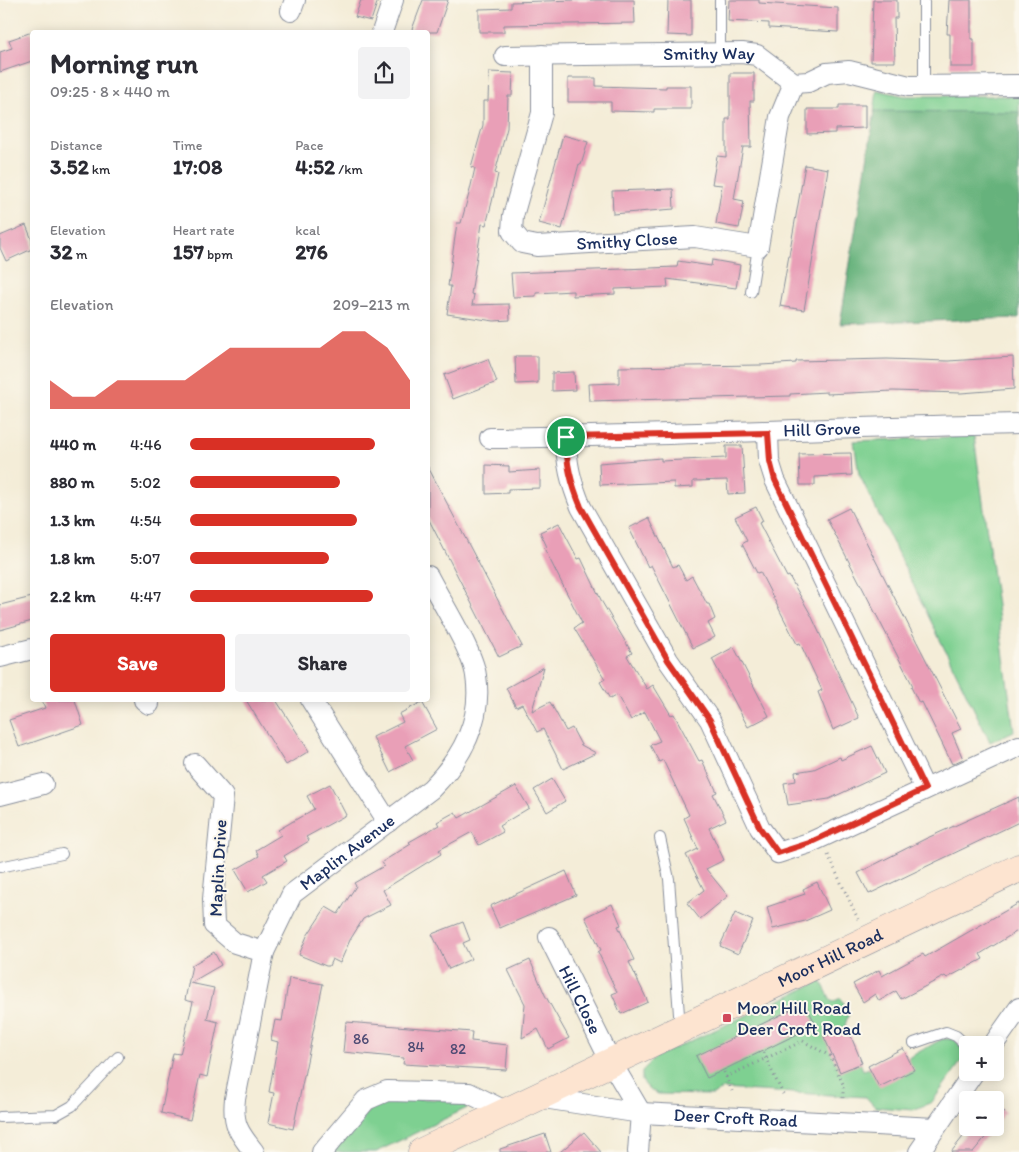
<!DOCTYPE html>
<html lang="en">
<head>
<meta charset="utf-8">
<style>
  :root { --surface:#fff; --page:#f2f2f3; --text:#2b2b33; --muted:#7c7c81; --accent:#d93025 }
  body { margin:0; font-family:Itim,sans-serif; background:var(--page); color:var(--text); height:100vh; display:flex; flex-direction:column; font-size:19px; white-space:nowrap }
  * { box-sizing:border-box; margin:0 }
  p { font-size:16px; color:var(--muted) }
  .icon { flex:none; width:28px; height:28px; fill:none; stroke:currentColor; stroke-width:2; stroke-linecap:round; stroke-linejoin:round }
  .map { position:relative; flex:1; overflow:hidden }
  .sheet { position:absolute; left:30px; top:30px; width:400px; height:672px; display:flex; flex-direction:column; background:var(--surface); border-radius:5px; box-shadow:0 2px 12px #0003 }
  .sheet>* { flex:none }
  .tools { position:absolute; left:959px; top:1036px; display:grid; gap:10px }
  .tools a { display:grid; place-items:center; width:45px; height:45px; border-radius:5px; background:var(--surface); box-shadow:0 2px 12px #0003; font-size:25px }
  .pin { position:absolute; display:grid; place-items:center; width:42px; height:42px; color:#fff; margin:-21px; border:2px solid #fff; border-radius:50%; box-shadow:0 1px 5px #0007 }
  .round { display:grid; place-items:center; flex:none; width:52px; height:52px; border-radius:5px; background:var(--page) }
  .head { display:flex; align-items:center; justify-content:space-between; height:85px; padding:0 20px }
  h1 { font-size:28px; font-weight:800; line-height:38px }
  .stats { display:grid; grid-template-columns:repeat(3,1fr); gap:8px; height:85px; padding:5px 20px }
  .stats div { display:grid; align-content:center }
  .stats b { font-size:21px; font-weight:800 }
  .stats small { font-size:14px; font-weight:400 }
  .stats p { font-size:14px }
  .chart { height:140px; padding:10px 20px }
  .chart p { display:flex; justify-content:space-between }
  .chart svg { width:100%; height:90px; margin-top:5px; fill:var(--accent); opacity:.7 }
  .button { display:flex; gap:10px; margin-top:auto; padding:10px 20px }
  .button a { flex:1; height:58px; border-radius:5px; background:var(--accent); color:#fff; font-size:20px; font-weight:800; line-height:58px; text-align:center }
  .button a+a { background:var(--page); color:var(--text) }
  ul { padding:0 20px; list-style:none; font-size:16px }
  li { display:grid; grid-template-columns:80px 60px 1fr; align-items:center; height:38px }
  li i { height:12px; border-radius:6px; background:var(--accent) }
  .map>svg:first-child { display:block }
</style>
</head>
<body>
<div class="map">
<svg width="1019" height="1152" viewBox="0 0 1019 1152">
  <rect width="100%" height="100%" fill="#fbf7ec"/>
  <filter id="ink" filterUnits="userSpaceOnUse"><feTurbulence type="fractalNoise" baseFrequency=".02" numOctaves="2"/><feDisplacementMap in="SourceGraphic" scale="10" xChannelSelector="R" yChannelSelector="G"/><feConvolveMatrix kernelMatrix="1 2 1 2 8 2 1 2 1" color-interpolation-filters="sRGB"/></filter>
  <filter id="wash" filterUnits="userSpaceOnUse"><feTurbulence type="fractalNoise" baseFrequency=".0096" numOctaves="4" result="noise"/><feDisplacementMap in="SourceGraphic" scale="20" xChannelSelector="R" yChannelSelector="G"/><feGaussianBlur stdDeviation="1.12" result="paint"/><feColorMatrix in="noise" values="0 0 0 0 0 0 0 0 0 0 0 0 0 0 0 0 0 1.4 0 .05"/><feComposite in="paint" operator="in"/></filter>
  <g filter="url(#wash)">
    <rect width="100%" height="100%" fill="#f4edd8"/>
    <path fill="#7ed091" stroke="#4c8078" d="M877 90 905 96H1019V114L874 113Z
      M974 436 1014 731 990 742 859 474 854 441Z
      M821 981 832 1002 841 998 849 1013 845 1025 863 1070 908 1058 942 1039H954L961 1046 963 1059 932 1102 913 1110 875 1107 866 1097 722 1089 713 1095 658 1094 648 1088 642 1081V1071L656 1057Z
      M390 1098 462 1100 467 1108 376 1152H330L371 1108Z"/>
    <path fill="#66b27b" stroke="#40706c" d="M875 111 1019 112V318L840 324Z"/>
    <g id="blocks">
      <path fill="#e99fb7" d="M361 0H378L371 21 355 17Z
        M423 0H448L437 32H411Z
        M574 0H634L635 23 504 25V32H479V9L511 8V2Z
        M668 0H691V36L667 35Z
        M729 0H759V3L838 8V32L769 28V23L728 21Z
        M873 0H897V18H894L895 62H871Z
        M949 0H971V39H974V67H950V34H947Z
        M32 32V61L0 72V52L12 48 9 40Z
        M489 72 513 73 512 96H508L507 128 495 173 498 174 492 202 486 225 482 224 471 294 474 295 472 305 509 304 510 320 494 321 447 314 451 286H448L457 223H461L470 190 475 168 471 167 483 125V101H488Z
        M730 73H754V101H750L751 147H743L734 199 744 201 739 228 716 224 722 185 712 184 717 156 726 157V119H730Z
        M568 78H596V86L666 88V86H691V109H654V112L611 111V102H568Z
        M839 105H865V128L835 129V133L807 134V109H839Z
        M563 135 588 142 581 165 579 164 562 229 539 223Z
        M805 165 828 169 804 310 780 306Z
        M673 189 674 209 613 214 612 191Z
        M26 225 32 240V249L6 261 0 248V236Z
        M712 260 740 265 736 288 667 279 668 287 615 289V294L573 296V291L536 293V296L513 297 511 273 677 267 678 261 711 266Z
        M515 356H538V383L516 384Z
        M1013 357 1014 389 961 393 893 391 827 394V392L790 394V396L589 401 588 384 619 383V367L761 365 796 363V361L887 359 948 361Z
        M488 359 497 382 453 399 444 375Z
        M574 372 575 390 552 391V373Z
        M726 446H742L745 493 728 494 727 480 693 481V487L674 488V482L600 485 599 463 661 458V461L726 458Z
        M851 453 852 475 815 477V485H800L799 454Z
        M486 465 509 466V472L540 470V488L508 489V493L486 494Z
        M428 467 522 646 499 657 428 518Z
        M756 507 763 521 759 523 787 577 789 576 811 615 859 718 833 730 818 692 822 690 800 643 797 644 760 572 757 573 742 544 747 541 735 517Z
        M849 508 961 729 952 733 963 759 952 764 922 702 919 703 911 687 913 686 827 519Z
        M649 518 673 567 678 565 686 580 692 576 707 604H709L715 619 708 623 715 637 693 648 651 565 648 567 629 528Z
        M559 523 578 559 581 558 602 602 632 653 627 656 647 689 653 685 671 715 674 714 699 761 702 760 717 792 713 794 726 820 709 828 724 860 706 869 728 896 700 919 687 903 704 890 686 855 698 849 684 818 689 815 663 760 659 762 650 745 660 741 645 712 631 720 617 695 610 699 600 682 605 679 574 628 582 623 544 548 547 547 540 532Z
        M32 597V621L0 630V605Z
        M734 647 769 716 748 727 712 659Z
        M544 667 532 711 550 702 566 731 572 728 581 745 596 753 563 769 543 729 537 732 522 704 516 707 506 688Z
        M42 700H75L83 725 19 747 9 720 45 708Z
        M246 700H276L309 751 286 765Z
        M422 702 437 729 405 746 413 760 390 772 373 737 403 722 399 714Z
        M872 746 885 773 829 799 788 805 784 783 796 781 795 772 814 769 840 757 841 760Z
        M552 779 565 801 547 812 534 790Z
        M330 784 346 815 306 837 309 841 284 856 287 861 263 875 267 881 248 892 235 870 259 856 256 850 281 835 278 830 314 809 307 796Z
        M516 786 529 808 499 826 503 832 479 845 472 832 439 850 441 854 383 890 391 905 363 919 350 940 340 963 332 959 329 966H326L299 955 307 936 326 907 338 914 356 886 354 883 384 866 382 862 411 844 409 842 439 825 437 822 455 812 459 818Z
        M1019 797V822L869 894 858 873 925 839Z
        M566 871 576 895 500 928 490 906Z
        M817 882 830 910 805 921 773 929 767 907 805 894 803 889Z
        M1019 903V930L980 954 983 959 947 978 945 976 901 999 896 991 879 1001 875 994 863 1002 853 984 879 970 882 976 923 954 925 957Z
        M612 904 621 925 618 926 634 960 629 962 648 1002 621 1014 612 994 617 992 598 952 601 950 585 917Z
        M735 913 753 921 738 954 720 946Z
        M463 922 470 940 463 943 471 959 449 969 432 934Z
        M214 952 221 965 190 983 214 988 207 1019 218 1022 207 1077 200 1075 190 1120 161 1113 173 1053 180 1054 193 1002 185 1000 192 965Z
        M530 960 545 995 569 1038 548 1049 538 1029 522 1038 525 1004 508 970Z
        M289 978 323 984 293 1129 268 1123 274 1093 269 1092 278 1042 271 1040 275 1020 282 1021Z
        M805 1003 816 1025 707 1078 696 1056Z
        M346 1022 472 1032 471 1041 508 1045 506 1070 403 1064 404 1058 343 1052Z
        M847 1027 862 1063 840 1072 824 1037Z
        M903 1048 914 1070 879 1087 868 1066Z
        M995 1105 1005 1112 995 1125Z
        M970 1128H993L973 1152H951Z
        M584 1132 601 1152H560Z
        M545 1134 551 1152H500V1149Z"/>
    </g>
  </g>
  <g filter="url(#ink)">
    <use href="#blocks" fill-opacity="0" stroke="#888e9b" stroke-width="1"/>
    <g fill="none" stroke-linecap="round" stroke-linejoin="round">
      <g stroke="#888e9b" stroke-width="12">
        <path id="lane" d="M720 0V53
          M924 0V86
          M751 292 758 247
          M660 838 669 879 680 1028
          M0 867 62 854
          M914 1043 946 1032 956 1036 968 1047
          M0 1117 56 1115 72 1106 118 1057"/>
      </g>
      <g stroke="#888e9b" stroke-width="22">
        <g id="street">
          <path d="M291 11 295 0"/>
          <path d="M382 32 393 0"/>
          <path id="s1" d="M542 55V113L513 216 512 231 522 243 537 246 695 237 758 247 780 117 794 83"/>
          <path id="s2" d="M505 56 742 53 757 55 794 83 808 82 827 73 849 71 909 86 1019 85"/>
          <path d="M768 433 769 461 775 480 925 789"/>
          <path d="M566 437C566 463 571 483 581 507L668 660 710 720 760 828 778 853 809 843 1019 746"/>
          <path id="s3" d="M490 438C666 436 843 427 1019 424"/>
          <path d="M0 657 32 649"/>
          <path d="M144 700 149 704"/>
          <path d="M311 700 388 822"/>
          <path d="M195 764 223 796 213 899 214 925 235 943 264 952"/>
          <path d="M0 795 43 784"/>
          <path id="s4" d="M549 937 611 1062 641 1113 638 1152"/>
          <path d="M993 1045 1019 1008"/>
          <path id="s5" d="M537 1097 641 1113 935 1128"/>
          <path id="s6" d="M254 1152C239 1133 232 1124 235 1099L264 952 292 894 431 789C461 759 483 720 476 676 473 651 440 600 428 576"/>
          <path d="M322 1152 366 1100 387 1091 469 1093 507 1112"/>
          <path d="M919 1152 974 1072"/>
        </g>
      </g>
      <g stroke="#888e9b" stroke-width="29">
        <g id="secondary">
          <path id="s7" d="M422 1152 1019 868"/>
        </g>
      </g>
      <path stroke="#888e9b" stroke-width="3" stroke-dasharray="1 4" stroke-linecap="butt" d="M828 855 858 919
        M763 1053 783 1094
        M724 1072 732 1091
        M726 1077 803 1041 830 1056 843 1084V1098"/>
      <use href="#lane" stroke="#fff" stroke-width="10"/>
      <use href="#street" stroke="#fff" stroke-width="20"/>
      <use href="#secondary" stroke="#fde4d0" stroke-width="28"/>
    </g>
  </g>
  <g fill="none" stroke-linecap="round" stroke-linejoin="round" filter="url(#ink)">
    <g stroke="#fff" stroke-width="10">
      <path id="route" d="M768 433 770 461 775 480 925 789 809 843 778 853 760 828 710 720 668 660 581 507C571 483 566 463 566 437Z"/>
    </g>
    <use href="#route" stroke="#d93025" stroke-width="6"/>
  </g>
  <rect fill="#d1495b" stroke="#fbf7ec" stroke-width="2" x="722" y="1013" width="10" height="10" rx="2.5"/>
  <g text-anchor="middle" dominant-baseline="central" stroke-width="4" stroke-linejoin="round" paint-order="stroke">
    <g font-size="15" fill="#4e4b74">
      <text x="361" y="1039">86</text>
      <text x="416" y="1047">84</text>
      <text x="458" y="1049">82</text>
    </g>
    <g font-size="18" fill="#1b2f5e" stroke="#fbf7ec">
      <text stroke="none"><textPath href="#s2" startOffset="204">Smithy Way</textPath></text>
      <text stroke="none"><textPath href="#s1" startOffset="301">Smithy Close</textPath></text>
      <text stroke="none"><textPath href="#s3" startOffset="332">Hill Grove</textPath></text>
      <text stroke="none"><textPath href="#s6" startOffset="342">Maplin Avenue</textPath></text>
      <text transform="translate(218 868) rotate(-87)">Maplin Drive</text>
      <text stroke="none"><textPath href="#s7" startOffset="452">Moor Hill Road</textPath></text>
      <text stroke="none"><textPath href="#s4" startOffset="70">Hill Close</textPath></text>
      <text stroke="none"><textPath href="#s5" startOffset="200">Deer Croft Road</textPath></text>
    </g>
    <g font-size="18" fill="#1b2f5e" stroke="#fbf7ec" text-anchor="start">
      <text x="737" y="1008">Moor Hill Road<tspan x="737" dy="21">Deer Croft Road</tspan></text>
    </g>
  </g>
</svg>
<div class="tools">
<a>+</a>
<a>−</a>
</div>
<div class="pin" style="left:566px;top:437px;background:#1e9e55"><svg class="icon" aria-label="arrive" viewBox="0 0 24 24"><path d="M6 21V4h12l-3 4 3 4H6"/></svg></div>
<section class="sheet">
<div class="head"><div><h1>Morning run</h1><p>09:25 · 8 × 440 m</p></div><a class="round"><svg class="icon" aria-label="share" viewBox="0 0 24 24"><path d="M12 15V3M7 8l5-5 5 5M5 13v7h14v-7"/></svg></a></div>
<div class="stats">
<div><p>Distance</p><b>3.52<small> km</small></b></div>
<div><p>Time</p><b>17:08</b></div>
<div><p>Pace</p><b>4:52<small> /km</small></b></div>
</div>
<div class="stats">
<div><p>Elevation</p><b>32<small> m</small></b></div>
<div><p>Heart rate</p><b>157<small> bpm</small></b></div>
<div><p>kcal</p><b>276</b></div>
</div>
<div class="chart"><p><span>Elevation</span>209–213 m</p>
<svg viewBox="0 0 160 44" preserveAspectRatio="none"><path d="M0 44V30L10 38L20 38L30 30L40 30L50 30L60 30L70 22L80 14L90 14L100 14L110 14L120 14L130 6L140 6L150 14L160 30V44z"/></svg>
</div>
<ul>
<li><b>440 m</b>4:46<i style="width:84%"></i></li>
<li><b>880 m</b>5:02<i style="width:68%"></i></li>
<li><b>1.3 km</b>4:54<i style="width:76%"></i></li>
<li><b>1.8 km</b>5:07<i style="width:63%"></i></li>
<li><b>2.2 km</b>4:47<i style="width:83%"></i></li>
</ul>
<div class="button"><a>Save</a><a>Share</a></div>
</section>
</div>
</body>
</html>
